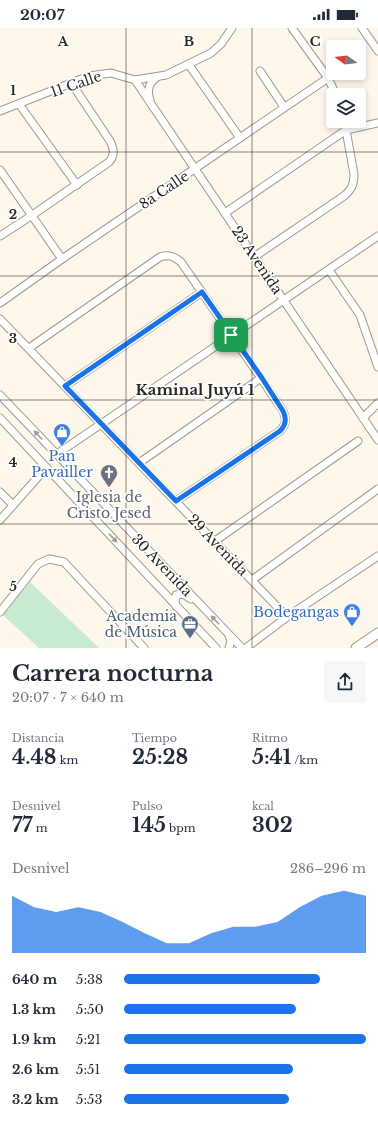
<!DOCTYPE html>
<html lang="es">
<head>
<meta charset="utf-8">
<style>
  body { margin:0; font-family:"Libre Baskerville",serif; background:#f6f6f7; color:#1f2937; height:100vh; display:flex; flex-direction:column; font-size:15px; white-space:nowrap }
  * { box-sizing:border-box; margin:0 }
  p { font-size:13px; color:#747a83 }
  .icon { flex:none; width:22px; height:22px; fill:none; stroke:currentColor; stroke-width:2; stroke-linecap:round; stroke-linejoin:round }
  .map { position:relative; height:620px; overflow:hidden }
  .details { display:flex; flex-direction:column; background:#fff; flex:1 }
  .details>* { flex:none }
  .needle { width:26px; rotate:285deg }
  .fabs { position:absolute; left:326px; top:12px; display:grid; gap:8px }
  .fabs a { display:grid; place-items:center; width:40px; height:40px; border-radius:4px; background:#fff; box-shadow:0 2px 6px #0003; font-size:20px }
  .pin { position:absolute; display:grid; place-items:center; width:34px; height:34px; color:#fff; margin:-17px; border-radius:8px; box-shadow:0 2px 6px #0006 }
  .round { display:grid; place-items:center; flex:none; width:42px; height:42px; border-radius:4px; background:#f6f6f7 }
  .summary { display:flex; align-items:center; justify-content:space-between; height:68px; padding:0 12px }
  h1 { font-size:22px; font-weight:700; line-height:30px }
  .metrics { display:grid; grid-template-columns:repeat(3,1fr); gap:6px; height:68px; padding:4px 12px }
  .metrics div { display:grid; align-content:center }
  .metrics b { font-size:20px; font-weight:700 }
  .metrics small { font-size:11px; font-weight:400 }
  .metrics p { font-size:11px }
  .chart { height:112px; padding:8px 12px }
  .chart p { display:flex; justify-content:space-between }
  .chart svg { width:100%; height:72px; margin-top:4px; fill:#1a73e8; opacity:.7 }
  ul { padding:0 12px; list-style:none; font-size:13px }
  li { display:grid; grid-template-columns:64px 48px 1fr; align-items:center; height:30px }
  li i { height:10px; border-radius:5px; background:#1a73e8 }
  .status { display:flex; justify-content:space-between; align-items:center; height:28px; padding:0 20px; background:#fff; direction:ltr }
  .status svg { height:11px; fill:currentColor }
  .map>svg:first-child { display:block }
  .green { fill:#c8ead2 }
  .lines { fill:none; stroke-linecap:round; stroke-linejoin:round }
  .minor-casing { stroke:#9e9689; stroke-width:9 }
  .major-casing { stroke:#9e9689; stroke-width:11 }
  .minor { stroke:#fff; stroke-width:7 }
  .major { stroke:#fff; stroke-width:9 }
  .oneway { fill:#9f9d9b }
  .route-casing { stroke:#fff; stroke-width:8 }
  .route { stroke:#1a73e8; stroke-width:5 }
  .grid { fill:none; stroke:#292621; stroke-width:1; stroke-opacity:0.55 }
  .labels { text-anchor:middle; stroke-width:3.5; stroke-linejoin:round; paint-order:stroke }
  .street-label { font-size:14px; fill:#292621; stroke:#fff }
  .shop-label { font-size:14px; fill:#366cbe; stroke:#fff }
  .worship-label { font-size:14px; fill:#5b616d; stroke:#fff }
  .service-label { font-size:14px; fill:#4e5e75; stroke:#fff; text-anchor:end }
  .neighbourhood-label { font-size:15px; font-weight:bold; fill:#292621; stroke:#fff }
  .grid-label { font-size:13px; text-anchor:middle; font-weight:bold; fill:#292621; stroke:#fff; stroke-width:3.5; stroke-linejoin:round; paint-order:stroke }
</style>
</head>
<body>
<div class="status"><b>20:07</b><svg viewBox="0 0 49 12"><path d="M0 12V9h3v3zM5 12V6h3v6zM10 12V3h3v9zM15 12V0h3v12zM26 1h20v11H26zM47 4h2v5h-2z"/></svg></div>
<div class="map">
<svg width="378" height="620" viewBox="0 0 378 620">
  <rect width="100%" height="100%" fill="#fef7ec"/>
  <!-- green -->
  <path class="green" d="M 30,554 L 99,620 L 39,620 L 3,587 Z"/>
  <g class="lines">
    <defs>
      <g id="minor">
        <path d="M 292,0 L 328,50 L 336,67"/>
        <path d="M 362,0 L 378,23"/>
        <path d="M 189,37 L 240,110"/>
        <path d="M 260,43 L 284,79"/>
        <path d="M 135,52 L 378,412"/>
        <path d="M 150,72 C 147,63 148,56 156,50"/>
        <path d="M 19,76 L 77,157"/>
        <path d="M 0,83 L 89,48 L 111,45 L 135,52 L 166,47 L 211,25 L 221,16 L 232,0"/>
        <path d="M 0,142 L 62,231"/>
        <path d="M 225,185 L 346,102 L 378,95"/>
        <path d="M 0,208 L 31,188 L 109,134 C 115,127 114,121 110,113 L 72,56"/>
        <path d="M 254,229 L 344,168 C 352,161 354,156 354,146 L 346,102"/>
        <path d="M 329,242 L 360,287 L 378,339"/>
        <path d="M 0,275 L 62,231 L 328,50"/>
        <path d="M 0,291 L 287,589"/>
        <path d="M 29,320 L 160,229 C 168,226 174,228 181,234 L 261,350 L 283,383 C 287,391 286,397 280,403 L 176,473"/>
        <path d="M 65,358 L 202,264"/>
        <path d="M 0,367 L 242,620"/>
        <path d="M 0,390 L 216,620"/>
        <path d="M 363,390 L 378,375"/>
        <path d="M 57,426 L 378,208"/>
        <path d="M 139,435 L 261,350"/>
        <path d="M 0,464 L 13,477"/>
        <path d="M 0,492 L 38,449 L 48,441"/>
        <path d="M 215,513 L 358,413"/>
        <path d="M 252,552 L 378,461"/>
        <path d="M 176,578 L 175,572 L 176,567 L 183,566 L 191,571"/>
        <path d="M 0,584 L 38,536 L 49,531 L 64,534 L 144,620"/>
        <path d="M 229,620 L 231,613 L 229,607"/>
        <path d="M 246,620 L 287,589 L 378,528"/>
      </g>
      <path id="major" d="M 356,620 L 378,605"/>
    </defs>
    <!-- minor casing -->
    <use href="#minor" class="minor-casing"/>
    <!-- major casing -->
    <use href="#major" class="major-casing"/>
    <!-- minor -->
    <use href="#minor" class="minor"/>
    <!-- major -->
    <use href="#major" class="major"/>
  </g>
  <!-- one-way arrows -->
  <defs><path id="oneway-solid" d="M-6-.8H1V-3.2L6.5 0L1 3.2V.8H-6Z"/></defs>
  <g class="oneway">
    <use href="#oneway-solid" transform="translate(38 407) rotate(-133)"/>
    <use href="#oneway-solid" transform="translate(113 510) rotate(47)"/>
    <use href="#oneway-solid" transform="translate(215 592) rotate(-134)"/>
  </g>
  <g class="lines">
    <defs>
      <path id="route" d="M 202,264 L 262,350 L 283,383 C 287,391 286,397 280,403 L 176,473 L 65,358 Z"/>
    </defs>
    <!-- route casing -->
    <use href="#route" class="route-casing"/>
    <!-- route -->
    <use href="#route" class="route"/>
  </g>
  <!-- grid -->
  <path class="grid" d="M 126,0 L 126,620M 252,0 L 252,620M 0,124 L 378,124M 0,248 L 378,248M 0,372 L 378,372M 0,496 L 378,496"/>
  <!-- icons -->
  <defs>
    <symbol id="shop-pin" viewBox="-11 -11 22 30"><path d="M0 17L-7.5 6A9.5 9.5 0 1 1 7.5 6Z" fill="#3f7fe0" stroke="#fff"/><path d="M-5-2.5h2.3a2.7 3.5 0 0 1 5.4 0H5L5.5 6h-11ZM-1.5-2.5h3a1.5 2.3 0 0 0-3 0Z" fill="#fff"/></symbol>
    <symbol id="church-pin" viewBox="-11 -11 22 30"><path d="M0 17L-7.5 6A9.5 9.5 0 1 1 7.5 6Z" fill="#6b7280" stroke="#fff"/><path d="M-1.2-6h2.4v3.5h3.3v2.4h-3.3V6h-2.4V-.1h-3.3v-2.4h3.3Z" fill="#fff"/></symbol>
    <symbol id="office-pin" viewBox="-11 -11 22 30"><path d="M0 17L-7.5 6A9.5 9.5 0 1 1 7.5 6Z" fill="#5c6f8a" stroke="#fff"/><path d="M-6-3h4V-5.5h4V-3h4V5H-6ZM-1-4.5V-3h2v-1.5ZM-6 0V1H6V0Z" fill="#fff"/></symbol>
  </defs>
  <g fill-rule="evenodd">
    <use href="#shop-pin" x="52" y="394" width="20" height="27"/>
    <use href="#church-pin" x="99" y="435" width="20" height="27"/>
    <use href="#shop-pin" x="342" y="574" width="20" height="27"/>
    <use href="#office-pin" x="180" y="586" width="20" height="27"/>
  </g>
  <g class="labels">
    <!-- street labels -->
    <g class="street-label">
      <text transform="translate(76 56) rotate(-19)" y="5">11 Calle</text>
      <text transform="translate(164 162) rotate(-34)" y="5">8a Calle</text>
      <text transform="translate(257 232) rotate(56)" y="5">23 Avenida</text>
      <text transform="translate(218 517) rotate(46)" y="5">29 Avenida</text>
      <text transform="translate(162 537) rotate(46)" y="5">30 Avenida</text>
    </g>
    <!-- shop labels -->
    <g class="shop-label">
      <text x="62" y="433">Pan<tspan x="62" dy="16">Pavailler</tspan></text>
      <text x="339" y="589" text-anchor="end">Bodegangas</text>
    </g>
    <!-- worship labels -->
    <g class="worship-label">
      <text x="109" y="474">Iglesia de<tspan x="109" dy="16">Cristo Jesed</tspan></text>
    </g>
    <!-- service labels -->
    <g class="service-label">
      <text x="177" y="593">Academia<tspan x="177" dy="16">de Música</tspan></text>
    </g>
    <!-- neighbourhood labels -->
    <g class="neighbourhood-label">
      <text x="195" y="367">Kaminal Juyú 1</text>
    </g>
  </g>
  <g class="grid-label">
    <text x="63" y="18">A</text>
    <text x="189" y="18">B</text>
    <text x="315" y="18">C</text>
    <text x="13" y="67">1</text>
    <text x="13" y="191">2</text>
    <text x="13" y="315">3</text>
    <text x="13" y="439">4</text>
    <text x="13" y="563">5</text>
  </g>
</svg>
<div class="fabs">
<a><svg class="needle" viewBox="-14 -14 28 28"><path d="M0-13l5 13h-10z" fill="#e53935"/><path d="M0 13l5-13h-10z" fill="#747a83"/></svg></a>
<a><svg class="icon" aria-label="layers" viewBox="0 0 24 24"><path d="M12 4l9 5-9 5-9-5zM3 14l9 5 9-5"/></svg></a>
</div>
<div class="pin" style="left:231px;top:307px;background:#1e9e55"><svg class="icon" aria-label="arrive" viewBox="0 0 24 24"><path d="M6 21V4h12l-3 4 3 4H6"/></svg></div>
</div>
<section class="details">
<div class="summary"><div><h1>Carrera nocturna</h1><p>20:07 · 7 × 640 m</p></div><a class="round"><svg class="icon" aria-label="share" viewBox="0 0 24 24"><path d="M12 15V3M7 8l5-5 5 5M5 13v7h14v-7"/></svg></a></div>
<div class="metrics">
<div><p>Distancia</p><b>4.48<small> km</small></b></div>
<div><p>Tiempo</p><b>25:28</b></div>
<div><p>Ritmo</p><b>5:41<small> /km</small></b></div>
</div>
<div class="metrics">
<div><p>Desnivel</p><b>77<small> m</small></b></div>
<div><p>Pulso</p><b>145<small> bpm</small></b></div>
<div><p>kcal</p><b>302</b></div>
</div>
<div class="chart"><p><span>Desnivel</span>286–296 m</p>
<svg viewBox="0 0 160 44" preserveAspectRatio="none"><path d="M0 44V9L10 16L20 19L30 16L40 19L50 25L60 32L70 38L80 38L90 32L100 28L110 28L120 25L130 16L140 9L150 6L160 9V44z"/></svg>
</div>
<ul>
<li><b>640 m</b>5:38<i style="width:81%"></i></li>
<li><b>1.3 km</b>5:50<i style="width:71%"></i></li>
<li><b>1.9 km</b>5:21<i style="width:100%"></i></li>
<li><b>2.6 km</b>5:51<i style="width:70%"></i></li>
<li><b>3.2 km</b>5:53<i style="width:68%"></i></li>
</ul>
</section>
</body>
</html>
